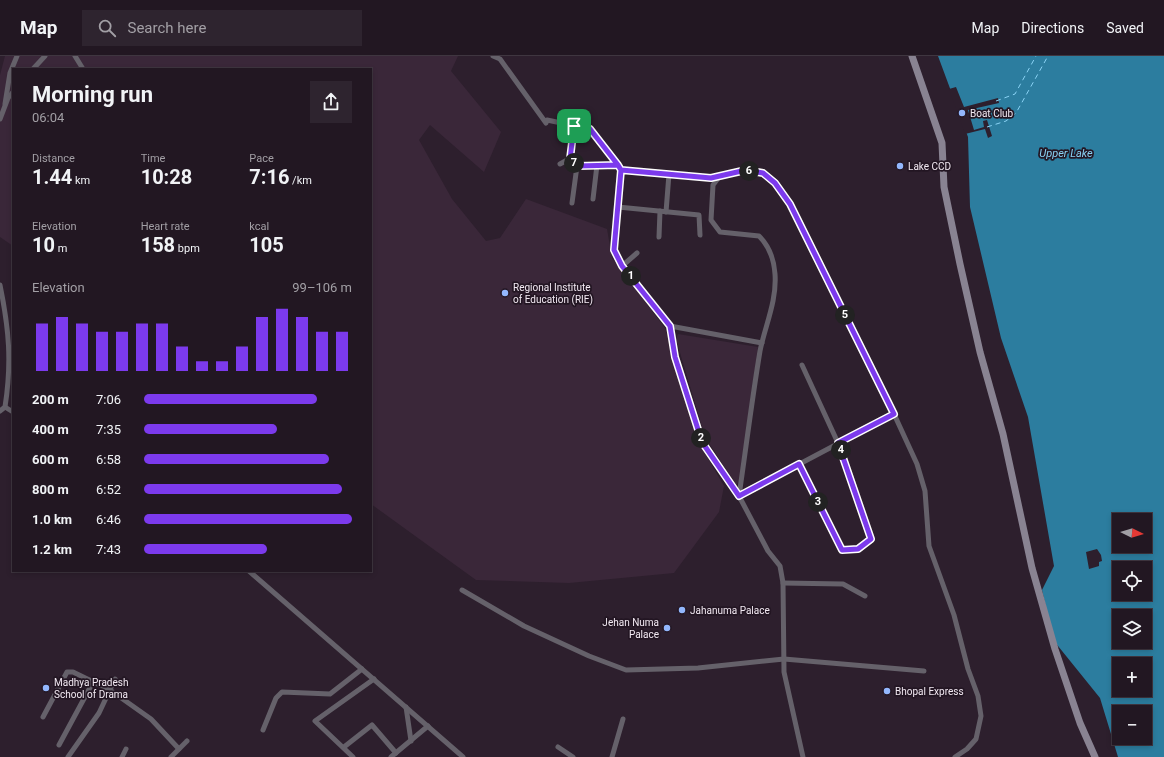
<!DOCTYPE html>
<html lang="en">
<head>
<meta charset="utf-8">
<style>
  body { margin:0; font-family:Roboto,sans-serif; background:#2e242f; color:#f1f3f6; height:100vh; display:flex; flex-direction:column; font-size:15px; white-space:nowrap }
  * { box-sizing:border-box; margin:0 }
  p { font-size:13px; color:#a29fa5 }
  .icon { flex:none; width:22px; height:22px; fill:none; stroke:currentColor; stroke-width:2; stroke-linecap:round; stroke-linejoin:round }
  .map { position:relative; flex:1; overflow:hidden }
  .side { position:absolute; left:12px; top:12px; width:360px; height:504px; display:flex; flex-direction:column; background:#221722; border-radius:0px; box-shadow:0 2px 6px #0003,0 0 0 1px #3f3640 }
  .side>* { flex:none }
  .needle { width:26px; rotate:95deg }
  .buttons { position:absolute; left:1112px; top:457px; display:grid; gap:8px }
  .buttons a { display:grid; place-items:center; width:40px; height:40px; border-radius:0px; background:#221722; box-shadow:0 2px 6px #0003,0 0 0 1px #3f3640; font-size:20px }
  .pin { position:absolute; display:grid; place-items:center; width:34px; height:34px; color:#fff; margin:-17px; border-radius:8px; box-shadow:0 2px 6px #0006 }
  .km { position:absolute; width:20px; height:20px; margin:-10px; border-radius:50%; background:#222; color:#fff; font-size:11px; line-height:20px; text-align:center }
  .round { display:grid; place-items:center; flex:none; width:42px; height:42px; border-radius:0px; background:#2e242f }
  .summary { display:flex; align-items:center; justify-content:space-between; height:68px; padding:0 20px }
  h1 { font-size:22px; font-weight:700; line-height:30px }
  .figures { display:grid; grid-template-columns:repeat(3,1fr); gap:6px; height:68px; padding:4px 20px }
  .figures div { display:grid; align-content:center }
  .figures b { font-size:20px; font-weight:700 }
  .figures small { font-size:11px; font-weight:400 }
  .figures p { font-size:11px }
  .chart { height:112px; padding:8px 20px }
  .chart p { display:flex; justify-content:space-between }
  .chart svg { width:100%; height:72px; margin-top:4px; stroke:#7c3aed; stroke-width:6 }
  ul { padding:0 20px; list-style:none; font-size:13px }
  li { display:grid; grid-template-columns:64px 48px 1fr; align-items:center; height:30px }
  li i { height:10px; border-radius:5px; background:#7c3aed }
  header { display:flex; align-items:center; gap:24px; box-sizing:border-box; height:56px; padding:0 20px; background:#221722; border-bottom:1px solid #3f3640 }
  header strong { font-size:19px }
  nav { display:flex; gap:22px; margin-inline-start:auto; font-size:14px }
  .search { width:280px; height:36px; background:#2e242f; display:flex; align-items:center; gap:10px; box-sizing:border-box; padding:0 14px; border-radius:0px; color:#a29fa5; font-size:15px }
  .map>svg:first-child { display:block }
  .built { fill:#3a2739 }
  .water { fill:#2c7d9f; fill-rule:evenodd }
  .pier { fill:#2d1f2d }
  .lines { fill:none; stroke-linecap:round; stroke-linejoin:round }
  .ferry { stroke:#89d2f4; stroke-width:1; stroke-dasharray:5 4; stroke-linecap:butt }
  .street { stroke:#65616a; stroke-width:5 }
  .secondary { stroke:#898392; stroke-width:7 }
  .route-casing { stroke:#fff; stroke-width:8 }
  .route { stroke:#7c3aed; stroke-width:5 }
  .poi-dot { fill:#93b7fd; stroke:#231623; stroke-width:1.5 }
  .labels { text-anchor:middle; stroke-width:3.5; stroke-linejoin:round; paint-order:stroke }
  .poi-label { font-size:10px; fill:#f2e9f2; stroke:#231623; text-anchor:start }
  .water-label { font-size:11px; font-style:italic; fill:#89d2f4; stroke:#231623 }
</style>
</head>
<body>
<header>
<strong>Map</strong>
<div class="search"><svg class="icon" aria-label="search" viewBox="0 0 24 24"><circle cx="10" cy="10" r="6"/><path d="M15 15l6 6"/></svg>Search here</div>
<nav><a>Map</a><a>Directions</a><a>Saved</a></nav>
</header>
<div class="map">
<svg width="1164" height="701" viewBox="0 0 1164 701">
  <rect width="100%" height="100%" fill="#2d1f2d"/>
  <!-- built -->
  <g class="built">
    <path d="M 5,0 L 458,0 L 451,15 L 501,76 L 484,116 L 430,69 L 419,84 L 452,143 L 486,185 L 500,182 L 526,143 L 607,173 L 612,202 L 665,272 L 690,360 L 702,392 L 724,430 L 719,456 L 674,517 L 569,527 L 476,524 L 371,448 L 371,13 L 13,13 L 13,190 L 0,181 L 0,19 Z"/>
    <path d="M 678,278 L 758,291 L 739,426 L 736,429 L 705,381 L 676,283 Z"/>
  </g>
  <!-- water -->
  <path class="water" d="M 938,0 L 1164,0 L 1164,701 L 1118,701 L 1100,642 L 1054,585 L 1042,534 L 1054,510 L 1028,361 L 1001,282 L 970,151 L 968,81 ZM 1119,464 L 1145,464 L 1145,490 L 1119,490 ZM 1119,512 L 1145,512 L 1145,538 L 1119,538 ZM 1119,560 L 1145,560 L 1145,586 L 1119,586 ZM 1119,608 L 1145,608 L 1145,634 L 1119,634 ZM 1119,656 L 1145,656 L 1145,682 L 1119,682 Z"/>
  <!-- pier -->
  <g class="pier">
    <path d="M 956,31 L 964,51 L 998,42 L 999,47 L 968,54 L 974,74 L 984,71 L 983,65 L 987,64 L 992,80 L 988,82 L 985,73 L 965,78 L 949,33 Z"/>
    <path d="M 1097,493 L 1101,499 L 1102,505 L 1099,506 L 1099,510 L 1089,513 L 1086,496 Z"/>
  </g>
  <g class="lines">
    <!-- ferry -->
    <g class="ferry">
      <path d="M 996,45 L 1015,38 L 1036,0"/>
      <path d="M 987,71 L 1006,65 L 1016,57 L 1048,0"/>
    </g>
    <!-- street -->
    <g class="street">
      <path d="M 75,0 L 83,13"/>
      <path d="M 493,0 L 500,3 L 546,67 L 547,64 L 590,73 L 621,114 L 614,194 L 622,210 L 670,270 L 675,301 L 702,386 L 739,440 L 768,495 L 780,510 L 783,527 L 784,616 L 803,701"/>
      <path d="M 33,13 L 45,0"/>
      <path d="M 5,48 L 10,17 L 17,0"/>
      <path d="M 0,63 L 8,42 L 13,36"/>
      <path d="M 569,103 L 577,110 L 617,109"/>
      <path d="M 560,108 L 569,103 L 574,70"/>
      <path d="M 621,114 L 711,122 L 746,114 L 763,117 L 775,127 L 790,148 L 894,358 L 917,408 L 925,435 L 929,490 L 954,559 L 968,613 L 978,640 L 981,660 L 976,683 L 967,693 L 955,701"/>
      <path d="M 719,121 L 713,129 L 711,164 L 720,176 L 759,180 C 770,191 774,203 775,218 C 777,245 765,270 760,295 C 752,343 746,392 739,440"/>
      <path d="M 593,143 L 597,109"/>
      <path d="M 572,147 L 577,110"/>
      <path d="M 618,151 L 699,159 L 700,179"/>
      <path d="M 666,156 L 669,118"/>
      <path d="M 659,181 L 660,155"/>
      <path d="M 622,210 L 637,197"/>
      <path d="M 0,229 C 9,273 12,306 5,351 L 0,355"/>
      <path d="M 670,270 L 762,287"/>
      <path d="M 5,351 L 13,356"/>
      <path d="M 799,408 L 842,494 L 858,493 L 871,483 L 838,387 L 802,309"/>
      <path d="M 739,440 L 894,358"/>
      <path d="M 249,515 L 463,701"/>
      <path d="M 783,527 L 843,528 L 865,540"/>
      <path d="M 462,534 L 524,570 L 589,600 L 626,614 L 698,612 L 784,603 L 924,615"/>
      <path d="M 406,651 L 411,685"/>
      <path d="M 43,661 L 67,616 L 73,616 L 110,634 L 151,663 L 179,693"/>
      <path d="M 263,674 L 276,642 L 282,636 L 330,638 L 362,613"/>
      <path d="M 59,689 L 93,626"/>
      <path d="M 344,691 L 372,669 L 396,697"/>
      <path d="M 558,691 L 573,701"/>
      <path d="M 68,701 L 99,657 L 115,623"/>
      <path d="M 122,701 L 126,693"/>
      <path d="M 171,701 L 187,685"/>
      <path d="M 353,701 L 315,665 L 374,623"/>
      <path d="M 391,701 L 428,670"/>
      <path d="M 612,701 L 623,663"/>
    </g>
    <!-- secondary -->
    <path class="secondary" d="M 912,0 L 942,87 L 944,131 L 960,208 L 980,296 L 1003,378 L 1032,512 L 1055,593 L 1080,667 L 1095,701"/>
  </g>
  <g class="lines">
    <defs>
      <path id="route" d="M 574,70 L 590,73 L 618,109 L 621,114 L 614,194 L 622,210 L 670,270 L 675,301 L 702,386 L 739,440 L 799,408 L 842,494 L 858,493 L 871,483 L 838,387 L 894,358 L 790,148 L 775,127 L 763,117 L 746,114 L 711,122 L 621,114 L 618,109 L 577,110 L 570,103 L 574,70"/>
    </defs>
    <!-- route casing -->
    <use href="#route" class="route-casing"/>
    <!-- route -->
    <use href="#route" class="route"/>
  </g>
  <!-- markers -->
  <g class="poi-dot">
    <circle cx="962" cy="57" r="4"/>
    <circle cx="900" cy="110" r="4"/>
    <circle cx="505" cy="237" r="4"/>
    <circle cx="682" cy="554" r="4"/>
    <circle cx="667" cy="572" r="4"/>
    <circle cx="46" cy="632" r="4"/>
    <circle cx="887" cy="635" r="4"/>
  </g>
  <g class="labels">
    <!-- poi labels -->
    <g class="poi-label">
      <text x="970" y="61">Boat Club</text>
      <text x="908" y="114">Lake CCD</text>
      <text x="513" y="235">Regional Institute<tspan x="513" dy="12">of Education (RIE)</tspan></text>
      <text x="690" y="558">Jahanuma Palace</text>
      <text x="659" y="570" text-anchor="end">Jehan Numa<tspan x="659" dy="12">Palace</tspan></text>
      <text x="54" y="630">Madhya Pradesh<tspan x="54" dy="12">School of Drama</tspan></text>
      <text x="895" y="639">Bhopal Express</text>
    </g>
    <!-- water labels -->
    <g class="water-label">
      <text x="1066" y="101">Upper Lake</text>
    </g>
  </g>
</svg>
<div class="buttons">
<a><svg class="needle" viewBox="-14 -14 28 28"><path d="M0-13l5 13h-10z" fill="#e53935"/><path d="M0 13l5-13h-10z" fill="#a29fa5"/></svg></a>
<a><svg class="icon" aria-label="locate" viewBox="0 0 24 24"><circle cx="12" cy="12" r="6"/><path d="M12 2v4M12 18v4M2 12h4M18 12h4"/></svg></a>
<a><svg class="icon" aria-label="layers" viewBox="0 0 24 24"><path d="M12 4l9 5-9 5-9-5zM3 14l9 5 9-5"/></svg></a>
<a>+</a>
<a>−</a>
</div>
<div class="pin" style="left:574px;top:70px;background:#1e9e55"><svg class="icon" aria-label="arrive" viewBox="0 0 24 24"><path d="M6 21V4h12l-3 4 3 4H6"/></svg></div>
<b class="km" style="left:631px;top:220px">1</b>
<b class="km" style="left:701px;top:382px">2</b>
<b class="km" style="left:818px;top:446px">3</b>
<b class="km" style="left:841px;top:394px">4</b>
<b class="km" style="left:845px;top:259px">5</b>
<b class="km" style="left:749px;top:115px">6</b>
<b class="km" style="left:574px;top:107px">7</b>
<section class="side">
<div class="summary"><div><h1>Morning run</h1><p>06:04</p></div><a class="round"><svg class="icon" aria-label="share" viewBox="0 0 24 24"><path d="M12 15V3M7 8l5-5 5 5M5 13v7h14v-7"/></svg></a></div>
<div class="figures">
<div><p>Distance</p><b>1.44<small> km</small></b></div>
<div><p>Time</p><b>10:28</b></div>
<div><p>Pace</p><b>7:16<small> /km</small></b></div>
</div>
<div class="figures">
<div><p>Elevation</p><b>10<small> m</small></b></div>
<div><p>Heart rate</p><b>158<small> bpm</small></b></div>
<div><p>kcal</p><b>105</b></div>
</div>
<div class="chart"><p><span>Elevation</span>99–106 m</p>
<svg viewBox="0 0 160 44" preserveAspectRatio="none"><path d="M5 44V15M15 44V11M25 44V15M35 44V20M45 44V20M55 44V15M65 44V15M75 44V29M85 44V38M95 44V38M105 44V29M115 44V11M125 44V6M135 44V11M145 44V20M155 44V20"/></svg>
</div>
<ul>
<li><b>200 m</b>7:06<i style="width:83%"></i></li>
<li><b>400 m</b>7:35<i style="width:64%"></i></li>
<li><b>600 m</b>6:58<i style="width:89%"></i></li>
<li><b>800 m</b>6:52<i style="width:95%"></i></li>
<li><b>1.0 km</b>6:46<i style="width:100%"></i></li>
<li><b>1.2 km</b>7:43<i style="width:59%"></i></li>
</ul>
</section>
</div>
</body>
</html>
